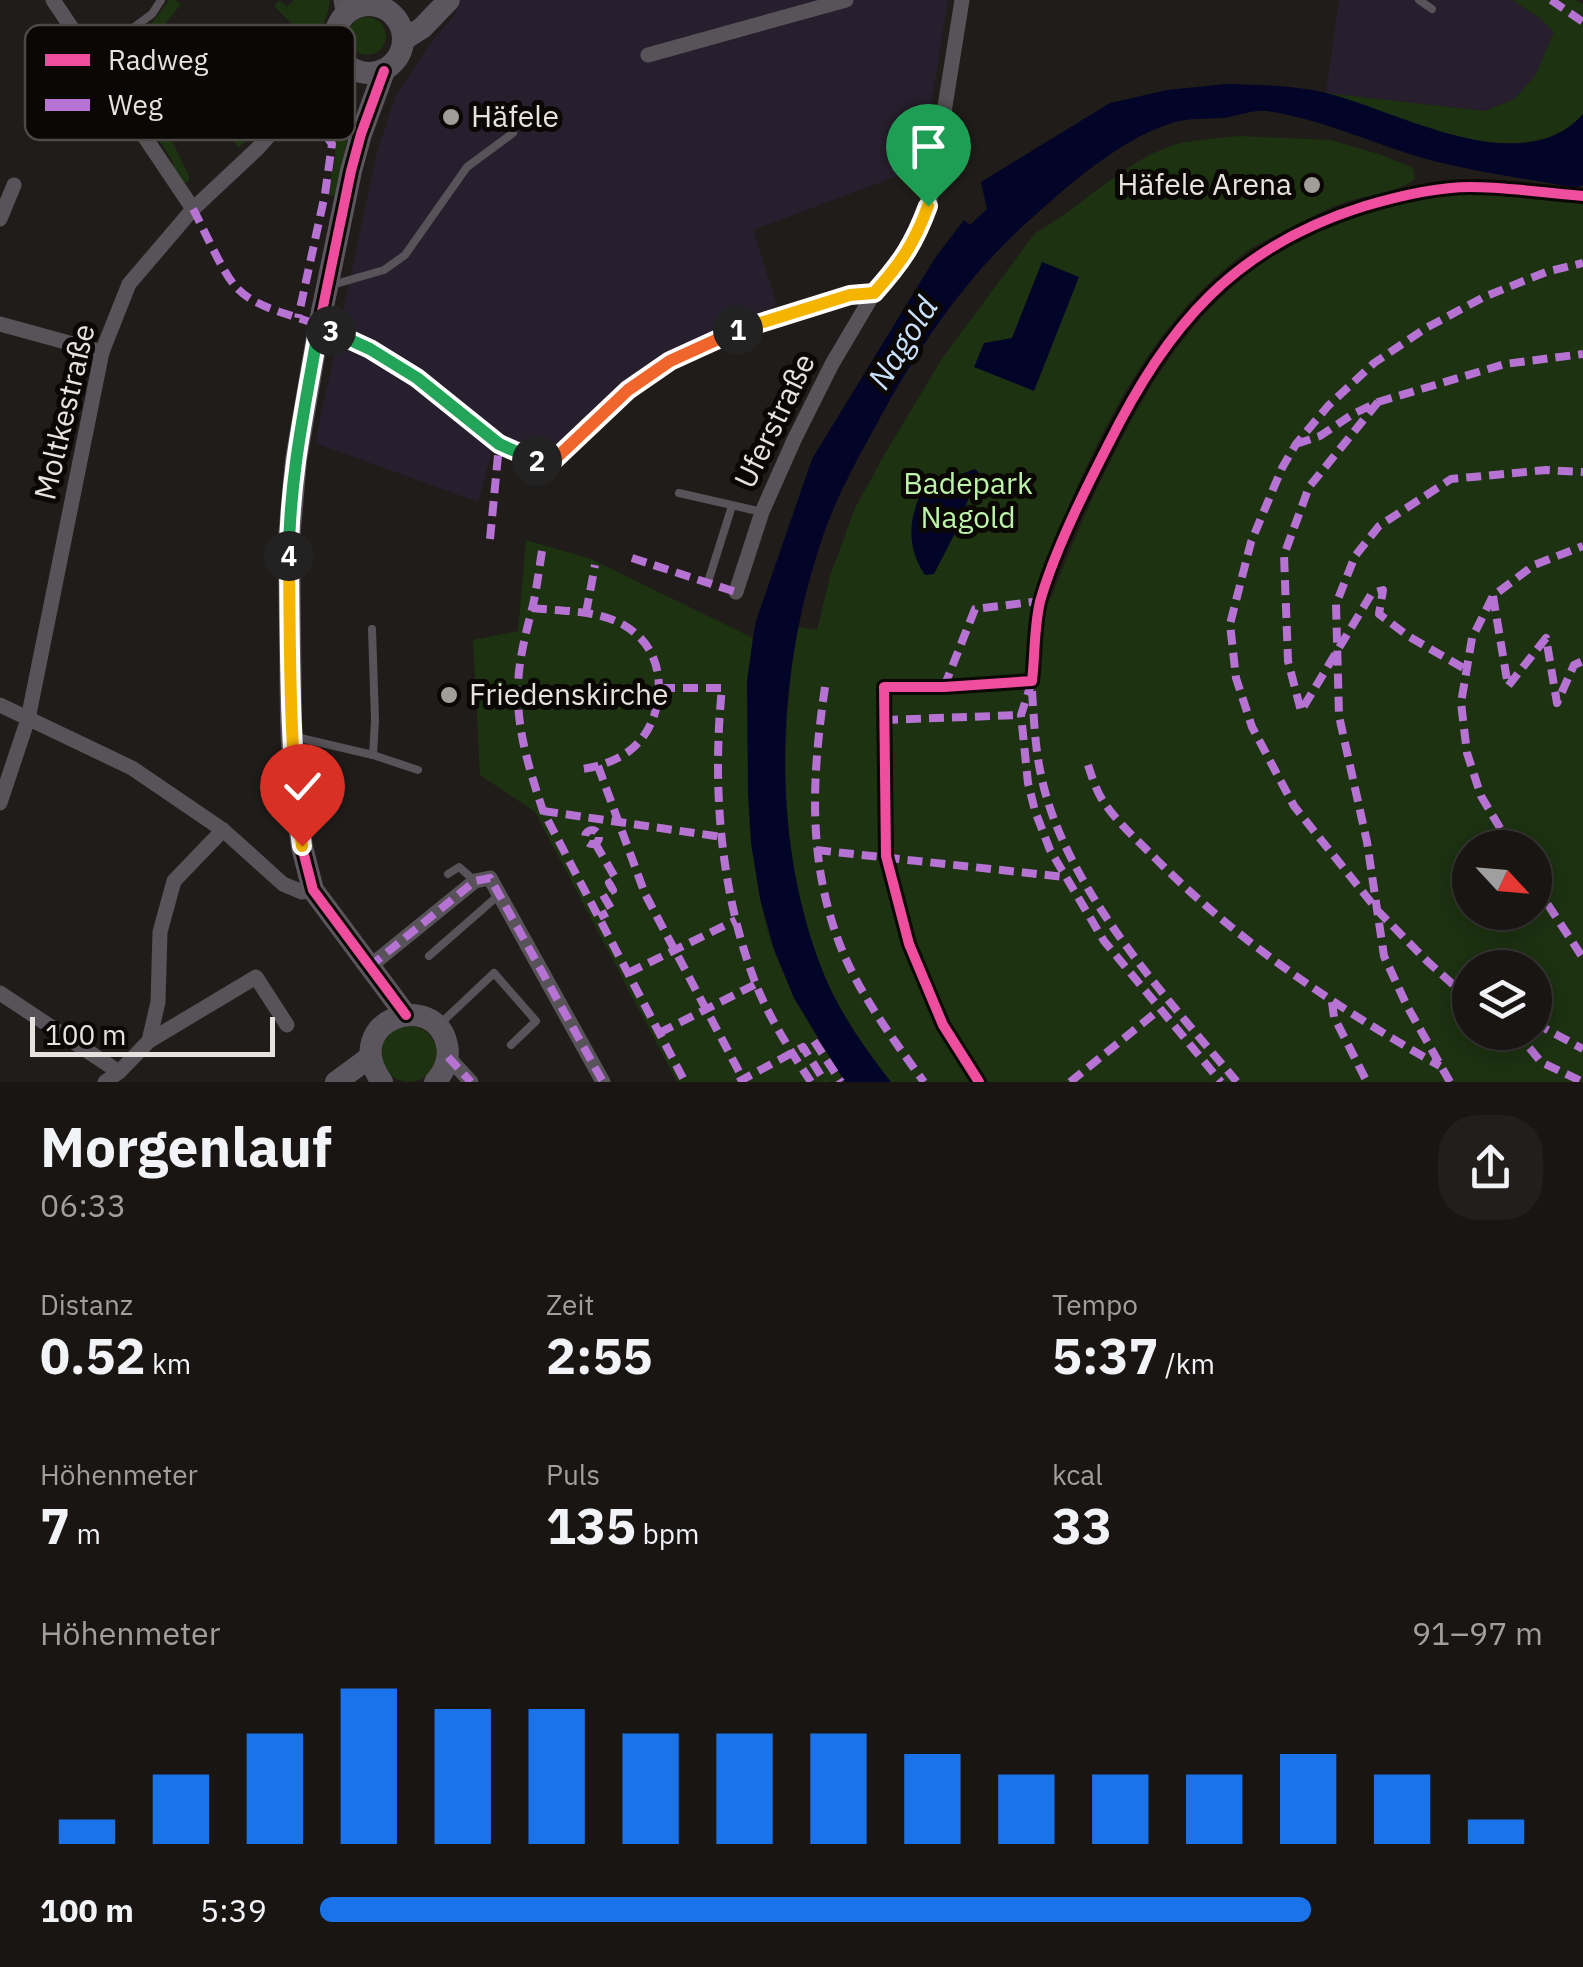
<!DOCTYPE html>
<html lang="de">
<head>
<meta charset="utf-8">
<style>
  body { margin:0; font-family:"IBM Plex Sans",sans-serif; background:#211e1c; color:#f1f3f6; height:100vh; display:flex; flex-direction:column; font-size:38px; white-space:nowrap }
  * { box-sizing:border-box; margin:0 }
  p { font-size:32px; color:#9f9fa0 }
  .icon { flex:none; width:55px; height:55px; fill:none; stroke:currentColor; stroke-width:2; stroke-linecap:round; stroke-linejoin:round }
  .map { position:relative; height:1082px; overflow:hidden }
  .details { display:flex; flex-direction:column; background:#181513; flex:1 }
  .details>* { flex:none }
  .needle { width:65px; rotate:116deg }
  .controls { position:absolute; left:1452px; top:830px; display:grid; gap:20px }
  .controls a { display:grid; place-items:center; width:100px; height:100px; border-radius:50%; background:#181513; box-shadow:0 5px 25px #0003,0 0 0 2px #363433; font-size:50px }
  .scale { position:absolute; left:30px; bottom:25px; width:245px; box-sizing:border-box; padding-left:10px; border:5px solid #e7e2de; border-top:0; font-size:28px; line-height:35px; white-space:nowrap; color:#e7e2de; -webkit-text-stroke:8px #0a0705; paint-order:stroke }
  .pin { position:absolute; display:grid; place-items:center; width:85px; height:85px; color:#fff; margin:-102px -42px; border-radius:50% 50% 50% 0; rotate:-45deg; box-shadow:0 0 10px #0007 }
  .pin .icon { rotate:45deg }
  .km { position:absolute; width:50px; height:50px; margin:-25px; border-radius:50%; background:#222; color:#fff; font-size:28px; line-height:50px; text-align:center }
  .round { display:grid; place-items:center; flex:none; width:105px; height:105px; border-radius:40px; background:#211e1c }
  .headline { display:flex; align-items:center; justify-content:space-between; height:170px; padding:0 40px }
  h1 { font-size:55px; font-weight:700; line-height:75px }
  .stats { display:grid; grid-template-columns:repeat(3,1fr); gap:15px; height:170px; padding:10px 40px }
  .stats div { display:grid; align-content:center }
  .stats b { font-size:50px; font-weight:700 }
  .stats small { font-size:28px; font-weight:400 }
  .stats p { font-size:28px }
  .chart { height:280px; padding:20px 40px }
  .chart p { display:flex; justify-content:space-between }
  .chart svg { width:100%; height:180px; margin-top:10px; stroke:#1a73e8; stroke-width:6 }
  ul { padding:0 40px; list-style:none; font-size:32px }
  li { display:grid; grid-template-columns:160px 120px 1fr; align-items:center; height:75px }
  li i { height:25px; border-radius:12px; background:#1a73e8 }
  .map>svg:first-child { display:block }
  .commercial { fill:#271f2d }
  .green { fill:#1c3211; fill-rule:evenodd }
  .water { fill:#030528 }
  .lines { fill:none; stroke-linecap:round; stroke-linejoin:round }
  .lane { stroke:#575358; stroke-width:8 }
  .street { stroke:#575358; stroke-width:15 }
  .secondary { stroke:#5b565d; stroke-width:22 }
  .quiet { stroke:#b673d3; stroke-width:8; stroke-dasharray:15 8; stroke-linecap:butt }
  .cycleway-casing { stroke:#0a0705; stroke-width:16 }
  .cycleway { stroke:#ef4d9e; stroke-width:10 }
  .split-1-casing { stroke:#fff; stroke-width:20 }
  .split-2-casing { stroke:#fff; stroke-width:20 }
  .split-3-casing { stroke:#fff; stroke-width:20 }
  .split-4-casing { stroke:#fff; stroke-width:20 }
  .split-5-casing { stroke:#fff; stroke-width:20 }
  .split-1 { stroke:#f5b400; stroke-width:12 }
  .split-2 { stroke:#f0652b; stroke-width:12 }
  .split-3 { stroke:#22a559; stroke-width:12 }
  .split-4 { stroke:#22a559; stroke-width:12 }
  .split-5 { stroke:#f5b400; stroke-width:12 }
  .poi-dot { fill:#a19d99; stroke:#0a0705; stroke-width:4 }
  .labels { text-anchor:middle; stroke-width:10; stroke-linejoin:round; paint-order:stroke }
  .poi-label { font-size:30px; fill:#e7e2de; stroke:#0a0705; text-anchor:start }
  .street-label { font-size:30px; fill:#e7e2de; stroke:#0a0705 }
  .park-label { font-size:30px; fill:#bcf3a8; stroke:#0a0705 }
  .water-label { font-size:32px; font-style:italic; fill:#cae0fc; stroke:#0a0705 }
  .key { fill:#0a0705; stroke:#4c4946; stroke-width:2.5 }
  .key-label { font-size:28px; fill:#e7e2de }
</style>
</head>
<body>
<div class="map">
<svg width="1583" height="1082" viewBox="0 0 1583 1082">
  <rect width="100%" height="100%" fill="#201c19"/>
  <!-- commercial -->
  <g class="commercial">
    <path d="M 450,0 L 948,0 L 921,167 L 753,230 L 777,305 L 692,345 L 629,385 L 551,456 L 529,455 L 496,437 L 478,502 L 315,443 L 377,152 L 395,97 L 428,46 L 457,12 Z"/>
    <path d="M 1339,0 L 1521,0 L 1555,32 L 1536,76 L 1514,99 L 1485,111 L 1326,93 Z"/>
  </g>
  <!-- green -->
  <g class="green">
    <path d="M 169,0 L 175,0 L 181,4 L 162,28 L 190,50 L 151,97 L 189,176 L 189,181 L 185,183 L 171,173 L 173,162 L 106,57 L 146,23 L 151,24 Z"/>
    <path d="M 279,0 L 287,7 L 294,0 L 330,0 C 328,16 323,31 308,40 L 274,6 Z"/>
    <path d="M 1512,0 L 1576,0 L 1583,4 L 1583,114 C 1526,180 1393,116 1326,93 L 1485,111 L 1514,99 L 1535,76 L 1554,32 L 1541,19 Z"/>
    <circle cx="367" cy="36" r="19"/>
    <path d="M 289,78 L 281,98 L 239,148 L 231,138 C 247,124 258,104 263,82 Z"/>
    <path d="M 343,89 L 352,98 L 353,112 L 335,196 L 327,195 C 333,167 348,130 313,119 L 336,90 Z"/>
    <path d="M 1239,136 L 1331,140 L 1382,155 L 1413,168 L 1415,179 C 1397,194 1361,195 1337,205 C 1309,217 1282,232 1255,246 C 1244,252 1235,261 1225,269 C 1132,346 1076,482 1035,593 L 1051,598 C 1070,548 1091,499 1115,452 C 1172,337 1238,253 1365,214 C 1398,204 1434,195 1469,194 C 1507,192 1546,198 1583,201 L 1583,1082 L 891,1082 C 866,1050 842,1016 826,979 C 779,869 778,743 798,627 L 817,630 L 830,576 L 855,508 L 886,452 L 943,357 L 1035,233 C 1082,207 1118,166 1168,147 C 1189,139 1216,139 1239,136 ZM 1470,848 L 1535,848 L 1535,912 L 1470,912 ZM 1470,968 L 1535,968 L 1535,1032 L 1470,1032 Z"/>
    <path d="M 526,540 L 591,559 L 753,638 C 747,682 749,725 750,770 C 751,831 753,894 775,953 C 793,999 818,1040 845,1082 L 677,1082 L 535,812 L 480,775 L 473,640 L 518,631 Z"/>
    <circle cx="409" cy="1054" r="28"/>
  </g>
  <!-- water -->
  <g class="water">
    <path d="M 1226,84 C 1259,85 1294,85 1326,93 C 1397,110 1522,184 1583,114 L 1583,185 L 1575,188 C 1525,178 1472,172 1423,158 C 1372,143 1321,119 1267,111 C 1253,109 1236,117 1222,118 C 1207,119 1190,118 1175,122 C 1120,138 1065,188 1023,226 C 964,280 918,348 880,418 C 859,456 837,495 823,536 C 775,676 769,839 825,977 C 841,1015 866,1050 891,1082 L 845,1082 L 794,998 L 774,949 L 760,898 L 751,843 L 748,793 L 747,681 L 753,638 L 756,621 L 812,459 L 935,258 L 964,220 L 970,225 L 987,209 L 981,182 L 1110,103 L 1167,90 Z"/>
    <path d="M 1042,262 L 1079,277 L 1034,391 L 974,367 L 984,343 L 1012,338 Z"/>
    <path d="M 975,469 L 979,473 L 954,535 L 934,574 L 925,575 C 907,548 908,522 921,493 L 928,495 L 947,479 Z"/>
  </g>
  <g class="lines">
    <!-- lane -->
    <g class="lane">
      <path d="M 1419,0 L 1432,9"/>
      <path d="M 118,39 L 152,14 L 161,0"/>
      <path d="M 332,285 L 384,270 L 405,255 L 467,167 L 513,133"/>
      <path d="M 323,327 C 355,342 385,357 414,376 C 458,406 495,458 552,462 C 579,438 603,409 632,388 C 683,350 739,329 799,310 C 825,303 848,295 874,293"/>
      <path d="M 679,493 L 762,512"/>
      <path d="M 708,582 L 732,506"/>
      <path d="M 1032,681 C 1035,657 1034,621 1041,598 C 1056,548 1084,492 1108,445 C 1168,325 1233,247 1365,206 C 1399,196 1435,187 1470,187 C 1508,187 1545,193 1583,196"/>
      <path d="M 296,737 L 373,755 L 375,720 L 372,629"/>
      <path d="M 373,755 L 418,770"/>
      <path d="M 448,874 L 459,867 L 475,881"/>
      <path d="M 429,956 L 500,894"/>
      <path d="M 440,1024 L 494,973 L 536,1021 L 511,1045"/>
    </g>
    <!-- street -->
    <g class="street">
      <path d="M 53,0 L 193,209"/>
      <path d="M 341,0 L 344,16"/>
      <path d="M 366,0 L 373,6"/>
      <path d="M 648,55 L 846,0"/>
      <path d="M 0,219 L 14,185"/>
      <path d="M 0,324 L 102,352"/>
      <path d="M 736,592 L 762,512 L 794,440 L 832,364 L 874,293 L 898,266 L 915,241 L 929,206 L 962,0"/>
      <path d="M 0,705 L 132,768 L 223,830 L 283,884 L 302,892 L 313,890"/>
      <path d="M 0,803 L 28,719 L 102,352 L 129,284 L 193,209 L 257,149 L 285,118 L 302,76 L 317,61 L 337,53"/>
      <path d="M 369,967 L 475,881 L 490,878 L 603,1082"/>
      <path d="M 0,993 L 119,1072"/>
      <path d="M 149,1041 L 256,977 L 287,1025"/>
      <path d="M 448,1057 L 471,1082"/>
      <path d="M 105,1082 L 119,1072 L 149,1041 L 158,1002 L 160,932 L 174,881 L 223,830"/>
    </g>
    <!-- secondary -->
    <g class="secondary">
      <circle cx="369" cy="39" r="34"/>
      <path d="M 403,40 L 422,28 L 449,0"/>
      <path d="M 384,71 L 361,134 L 351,171 L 319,326 L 296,460 L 289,539 L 291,721 L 294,789 L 302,847 L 313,890 L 406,1015"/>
      <path d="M 336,1082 L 370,1057"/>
      <path d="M 382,1082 C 338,1021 435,987 447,1045 C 450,1059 444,1072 435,1082"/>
    </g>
    <!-- quiet -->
    <g class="quiet">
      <path d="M 1551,0 L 1583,22"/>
      <path d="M 285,118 C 309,118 319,125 332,144 L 325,194 L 298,318"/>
      <path d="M 193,209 C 204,229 222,272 236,287 C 254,307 286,313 310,322"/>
      <path d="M 1378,402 L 1309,487 L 1284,555 L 1288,661 L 1301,711 L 1372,593 L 1383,590 L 1379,614 L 1408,636 L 1465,669"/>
      <path d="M 1296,444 L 1320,436 L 1353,414 L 1378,402 L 1505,364 L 1583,354"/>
      <path d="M 490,539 L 499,445"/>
      <path d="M 542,551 C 539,569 537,587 533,605 C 526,633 518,661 518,690 C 517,732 530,771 543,811 L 685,1082"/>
      <path d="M 632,558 L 736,592"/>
      <path d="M 1493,596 L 1508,686 L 1546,638 L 1557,703 L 1574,665 L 1583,661"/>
      <path d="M 532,608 C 567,612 607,609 635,633 C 672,663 664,729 625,754 C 612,762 597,767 582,769"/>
      <path d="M 586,613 L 595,565"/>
      <path d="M 1032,681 L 1021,715 L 1028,783 L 1035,811 L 1050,850 L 1104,941 L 1221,1082"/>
      <path d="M 825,687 C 812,776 807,859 840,945 C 859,994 893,1039 924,1082"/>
      <path d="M 944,687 L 975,609 L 1040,601"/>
      <path d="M 660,688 L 722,688 C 712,786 720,890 755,982 C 769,1018 790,1050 811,1082"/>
      <path d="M 1032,691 C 1034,719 1035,748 1041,775 C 1064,887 1165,996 1237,1082"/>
      <path d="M 883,720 L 1021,715"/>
      <path d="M 1088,765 C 1092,777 1096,790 1103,801 C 1117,822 1137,840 1155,858 C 1238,942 1337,1008 1440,1066"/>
      <path d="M 598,766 L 645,894 L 743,1079"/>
      <path d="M 543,811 L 722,837"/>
      <circle cx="592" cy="837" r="7"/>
      <path d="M 595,843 L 616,879 L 609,883 L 613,890 L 603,895 L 612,910 L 599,917"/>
      <path d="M 1512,848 L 1481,796 L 1467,753 L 1461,703 L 1472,638 L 1493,596 L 1534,565 L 1583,546"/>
      <path d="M 816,850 L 1065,877"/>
      <path d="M 1535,885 L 1583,958"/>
      <path d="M 369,967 L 475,881 L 490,878 L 603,1082"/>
      <path d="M 628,973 L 736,920"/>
      <path d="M 1470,1000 L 1427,961 L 1378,911 L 1294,806 L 1252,727 L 1236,678 L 1230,624 L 1251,542 L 1282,468 L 1296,444 L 1328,406 L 1374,363 L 1426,328 L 1484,297 L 1546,272 L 1583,263"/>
      <path d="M 1332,1002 L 1334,1017 L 1367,1082"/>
      <path d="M 1535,1023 L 1583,1049"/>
      <path d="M 1513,1032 L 1523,1040 L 1541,1062 L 1583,1082"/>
      <path d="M 659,1033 L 756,984"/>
      <path d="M 814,1041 L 841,1082"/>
      <path d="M 448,1057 L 471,1082"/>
      <path d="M 738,1082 L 803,1047 L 825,1082"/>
      <path d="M 1070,1082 L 1159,1010"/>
      <path d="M 1450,1082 L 1407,1006 L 1384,956 L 1367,842 L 1339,716 L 1336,604 L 1355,556 L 1379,526 L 1451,479 L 1546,470 L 1583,472"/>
    </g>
    <defs>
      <g id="cycleway">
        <path d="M 384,71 L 361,134 L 351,171 L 319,326 L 296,460 L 289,539 L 291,721 L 294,789 L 302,847 L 313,890 L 406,1015"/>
        <path d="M 979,1082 L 943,1025 L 909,944 L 886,856 L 884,687 L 944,687 L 1032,681 C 1035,657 1034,621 1041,598 C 1056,548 1084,492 1108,445 C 1168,325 1233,247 1365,206 C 1399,196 1435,187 1470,187 C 1508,187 1545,193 1583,196"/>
      </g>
    </defs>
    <!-- cycleway casing -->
    <use href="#cycleway" class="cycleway-casing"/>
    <!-- cycleway -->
    <use href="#cycleway" class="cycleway"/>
  </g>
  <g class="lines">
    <defs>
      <path id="split-1" d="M 738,330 L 850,295 L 874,293 C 901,263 914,244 928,206"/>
      <path id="split-2" d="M 537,461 L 552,462 L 628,390 L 670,361 L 738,330"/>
      <path id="split-3" d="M 331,331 L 370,349 L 417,378 L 499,444 L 537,461"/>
      <path id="split-4" d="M 289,556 C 289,478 306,402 319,326 L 331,331"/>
      <path id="split-5" d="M 289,556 C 290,653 289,750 302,846"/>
    </defs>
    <!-- split-1 casing -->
    <use href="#split-1" class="split-1-casing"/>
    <!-- split-2 casing -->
    <use href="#split-2" class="split-2-casing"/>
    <!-- split-3 casing -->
    <use href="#split-3" class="split-3-casing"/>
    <!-- split-4 casing -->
    <use href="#split-4" class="split-4-casing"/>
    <!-- split-5 casing -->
    <use href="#split-5" class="split-5-casing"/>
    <!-- split-1 -->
    <use href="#split-1" class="split-1"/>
    <!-- split-2 -->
    <use href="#split-2" class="split-2"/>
    <!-- split-3 -->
    <use href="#split-3" class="split-3"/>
    <!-- split-4 -->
    <use href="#split-4" class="split-4"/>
    <!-- split-5 -->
    <use href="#split-5" class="split-5"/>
  </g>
  <!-- markers -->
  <g class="poi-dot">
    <circle cx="451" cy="117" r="10"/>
    <circle cx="1312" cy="185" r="10"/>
    <circle cx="449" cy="695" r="10"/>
  </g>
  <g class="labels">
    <!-- poi labels -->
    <g class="poi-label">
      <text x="471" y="127">Häfele</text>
      <text x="1292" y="195" text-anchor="end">Häfele Arena</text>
      <text x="469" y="705">Friedenskirche</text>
    </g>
    <!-- street labels -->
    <g class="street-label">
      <text transform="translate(65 412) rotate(-77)" y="10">Moltkestraße</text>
      <text transform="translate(775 421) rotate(-64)" y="10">Uferstraße</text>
    </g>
    <!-- park labels -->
    <g class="park-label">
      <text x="968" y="494">Badepark<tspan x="968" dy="34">Nagold</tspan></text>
    </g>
    <!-- water labels -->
    <g class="water-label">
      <text transform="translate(903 343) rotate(-58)" y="11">Nagold</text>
    </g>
  </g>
  <!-- legend -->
  <rect x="25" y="25" width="330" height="115" rx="15" class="key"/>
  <rect x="45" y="54" width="45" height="12" fill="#ef4d9e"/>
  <rect x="45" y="99" width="45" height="12" fill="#b673d3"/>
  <g class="key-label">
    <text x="108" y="70">Radweg</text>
    <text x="108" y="115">Weg</text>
  </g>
</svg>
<div class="controls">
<a><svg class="needle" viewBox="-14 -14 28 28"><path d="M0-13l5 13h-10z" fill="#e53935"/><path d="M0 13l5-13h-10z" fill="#9f9fa0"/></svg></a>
<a><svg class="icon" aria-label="layers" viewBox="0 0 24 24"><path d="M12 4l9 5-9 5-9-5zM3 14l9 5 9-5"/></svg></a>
</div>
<div class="scale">100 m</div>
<div class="pin" style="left:928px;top:206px;background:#1e9e55"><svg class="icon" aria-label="arrive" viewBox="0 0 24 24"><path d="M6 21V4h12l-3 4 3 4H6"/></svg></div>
<div class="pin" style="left:302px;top:846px;background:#d93025"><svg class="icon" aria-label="check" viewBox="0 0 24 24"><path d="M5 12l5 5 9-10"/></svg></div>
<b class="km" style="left:738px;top:330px">1</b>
<b class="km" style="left:537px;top:461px">2</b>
<b class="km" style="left:331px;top:331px">3</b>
<b class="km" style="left:289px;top:556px">4</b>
</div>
<section class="details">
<div class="headline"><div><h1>Morgenlauf</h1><p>06:33</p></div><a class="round"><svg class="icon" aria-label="share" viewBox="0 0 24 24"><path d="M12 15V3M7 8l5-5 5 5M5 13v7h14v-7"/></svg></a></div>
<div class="stats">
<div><p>Distanz</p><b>0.52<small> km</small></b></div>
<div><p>Zeit</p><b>2:55</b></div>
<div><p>Tempo</p><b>5:37<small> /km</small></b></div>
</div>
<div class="stats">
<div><p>Höhenmeter</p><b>7<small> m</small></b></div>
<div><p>Puls</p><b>135<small> bpm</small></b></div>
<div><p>kcal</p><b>33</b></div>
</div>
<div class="chart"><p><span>Höhenmeter</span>91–97 m</p>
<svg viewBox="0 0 160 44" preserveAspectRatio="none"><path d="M5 44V38M15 44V27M25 44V17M35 44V6M45 44V11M55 44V11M65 44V17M75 44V17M85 44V17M95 44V22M105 44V27M115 44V27M125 44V27M135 44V22M145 44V27M155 44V38"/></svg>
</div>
<ul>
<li><b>100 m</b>5:39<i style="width:81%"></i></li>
</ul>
</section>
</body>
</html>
